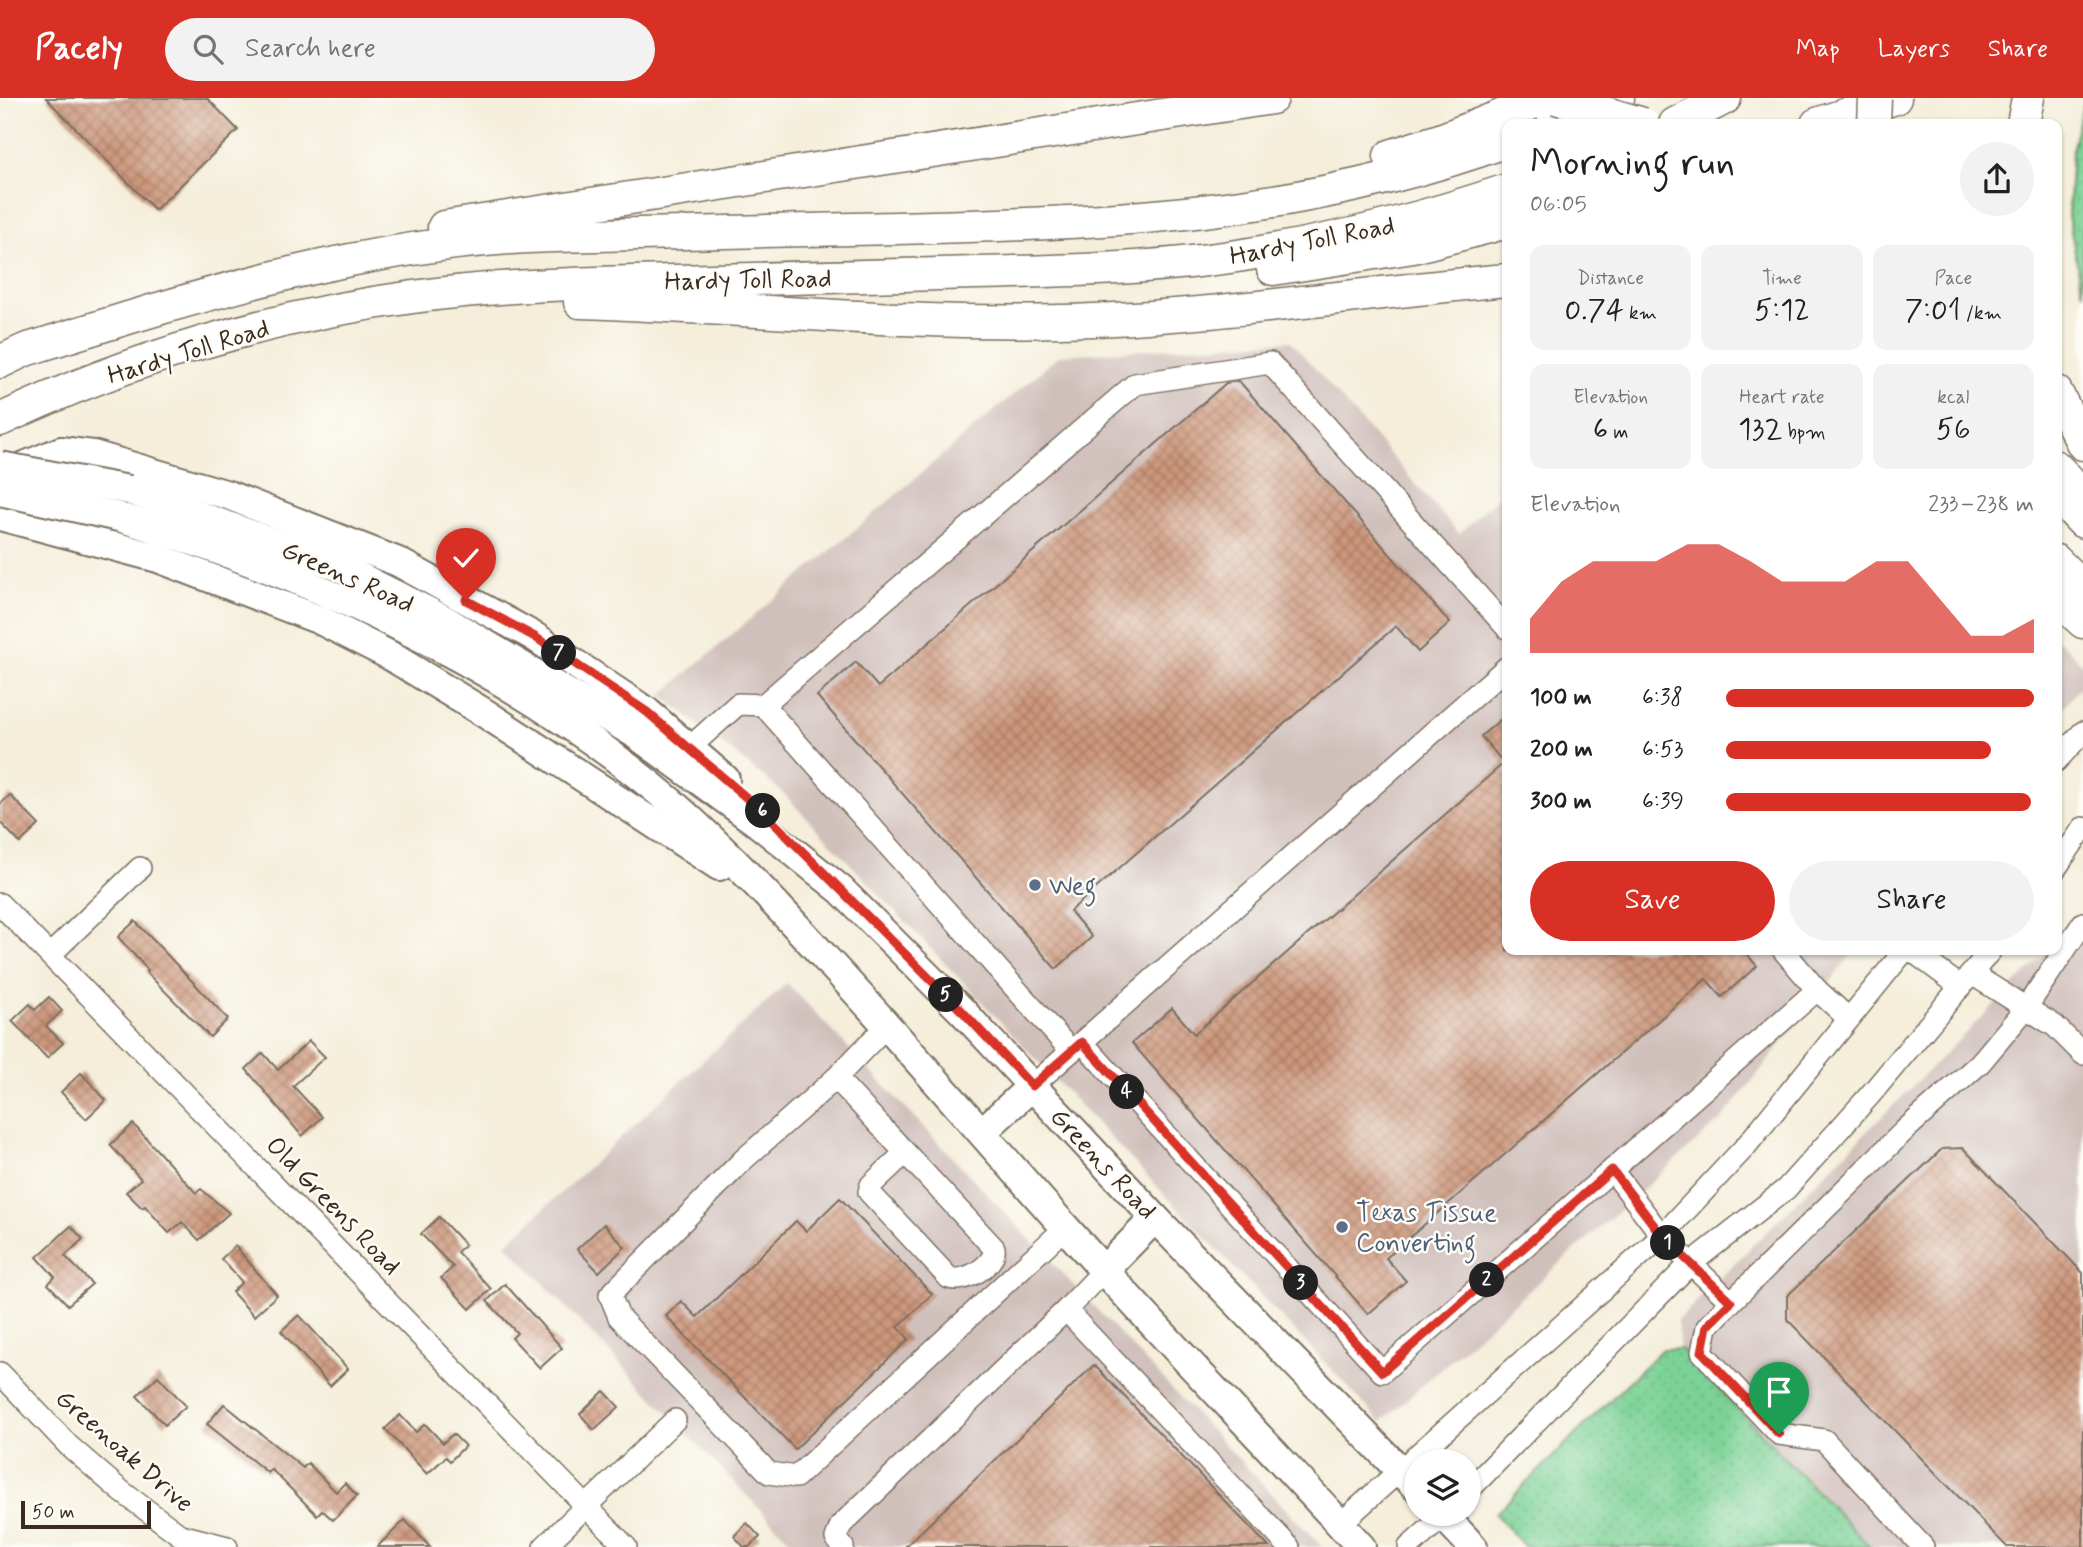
<!DOCTYPE html>
<html lang="en">
<head>
<meta charset="utf-8">
<style>
  body { margin:0; font-family:Mynerve,sans-serif; background:#f2f2f2; color:#202124; height:100vh; display:flex; flex-direction:column; font-size:26px; white-space:nowrap }
  * { box-sizing:border-box; margin:0 }
  p { font-size:23px; color:#757577 }
  .icon { flex:none; width:38px; height:38px; fill:none; stroke:currentColor; stroke-width:2; stroke-linecap:round; stroke-linejoin:round }
  .map { position:relative; flex:1; overflow:hidden }
  .sheet { position:absolute; left:1502px; top:21px; width:560px; height:836px; display:flex; flex-direction:column; background:#fff; border-radius:14px; box-shadow:0 2px 5px #0004 }
  .sheet>* { flex:none }
  .controls { position:absolute; left:1404px; top:1351px; display:grid; gap:14px }
  .controls a { display:grid; place-items:center; width:77px; height:77px; border-radius:50%; background:#fff; box-shadow:0 2px 5px #0004; font-size:35px }
  .scale { position:absolute; left:21px; bottom:18px; width:130px; box-sizing:border-box; padding-left:7px; border:4px solid #3b2a1e; border-top:0; font-size:19px; line-height:24px; white-space:nowrap; color:#3b2a1e; -webkit-text-stroke:5px #fdfcf7; paint-order:stroke }
  .pin { position:absolute; display:grid; place-items:center; width:60px; height:60px; color:#fff; margin:-72px -30px; border-radius:50% 50% 50% 0; rotate:-45deg; box-shadow:0 0 7px #0007 }
  .pin .icon { rotate:45deg }
  .km { position:absolute; width:35px; height:35px; margin:-18px; border-radius:50%; background:#222; color:#fff; font-size:19px; line-height:35px; text-align:center }
  .round { display:grid; place-items:center; flex:none; width:74px; height:74px; border-radius:37px; background:#f2f2f2 }
  .overview { display:flex; align-items:center; justify-content:space-between; height:119px; padding:0 28px }
  h1 { font-size:38px; font-weight:600; line-height:52px }
  .stats { display:grid; grid-template-columns:repeat(3,1fr); gap:10px; height:119px; padding:7px 28px }
  .stats div { display:grid; align-content:center; border-radius:14px; background:#f2f2f2; text-align:center }
  .stats b { font-size:30px; font-weight:600 }
  .stats small { font-size:19px; font-weight:400 }
  .stats p { font-size:19px }
  .chart { height:196px; padding:14px 28px }
  .chart p { display:flex; justify-content:space-between }
  .chart svg { width:100%; height:126px; margin-top:7px; fill:#d93025; opacity:.7 }
  .button { display:flex; gap:14px; margin-top:auto; padding:14px 28px }
  .button a { flex:1; height:80px; border-radius:42px; background:#d93025; color:#fff; font-size:28px; font-weight:600; line-height:80px; text-align:center }
  .button a+a { background:#f2f2f2; color:#202124 }
  ul { padding:0 28px; list-style:none; font-size:23px }
  li { display:grid; grid-template-columns:112px 84px 1fr; align-items:center; height:52px }
  li i { height:18px; border-radius:9px; background:#d93025 }
  header { display:flex; align-items:center; gap:42px; box-sizing:border-box; height:98px; padding:0 35px; background:#d93025; color:#fff }
  header strong { font-size:33px }
  nav { display:flex; gap:38px; margin-inline-start:auto; font-size:24px }
  .search { width:490px; height:63px; background:#f2f2f2; display:flex; align-items:center; gap:18px; box-sizing:border-box; padding:0 24px; border-radius:38px; color:#757577; font-size:26px }
  .map>svg:first-child { display:block }
  .industrial { fill:#d0c0bc }
  .grass { fill:url(#grass-dots); stroke:#5c7e5a; stroke-width:2 }
  .building { fill:url(#building-cross-hatch) }
  .lines { fill:none; stroke-linecap:round; stroke-linejoin:round }
  .minor-casing { stroke:#7c6f60; stroke-width:24 }
  .major-casing { stroke:#7c6f60; stroke-width:32 }
  .highway-casing { stroke:#7c6f60; stroke-width:35 }
  .minor { stroke:#fff; stroke-width:21 }
  .major { stroke:#fff; stroke-width:28 }
  .highway { stroke:#fff; stroke-width:32 }
  .major-bridge-casing { stroke:#7c6f60; stroke-width:32; stroke-linecap:butt }
  .highway-bridge-casing { stroke:#7c6f60; stroke-width:35; stroke-linecap:butt }
  .major-bridge { stroke:#fff; stroke-width:28 }
  .highway-bridge { stroke:#fff; stroke-width:32 }
  .route-casing { stroke:#fff; stroke-width:14 }
  .route { stroke:#d93025; stroke-width:9 }
  .service-dot { fill:#5c6f8a; stroke:#fdfcf7; stroke-width:2.5 }
  .labels { text-anchor:middle; stroke-width:5; stroke-linejoin:round; paint-order:stroke }
  .street-label { font-size:26px; fill:#3b2a1e; stroke:#fdfcf7 }
  .service-label { font-size:26px; fill:#4e5e75; stroke:#fdfcf7; text-anchor:start }
</style>
</head>
<body>
<header>
<strong>Pacely</strong>
<div class="search"><svg class="icon" aria-label="search" viewBox="0 0 24 24"><circle cx="10" cy="10" r="6"/><path d="M15 15l6 6"/></svg>Search here</div>
<nav><a>Map</a><a>Layers</a><a>Share</a></nav>
</header>
<div class="map">
<svg width="2083" height="1449" viewBox="0 0 2083 1449">
  <defs>
    <pattern id="grass-dots" width="8" height="8" patternUnits="userSpaceOnUse" patternTransform="scale(1.75)"><rect width="8" height="8" fill="#7cd296"/><path d="M2 2h.1M6 6h.1" fill="none" stroke="#6cb481" stroke-width="1.8" stroke-linecap="round"/></pattern>
    <pattern id="building-cross-hatch" width="8" height="8" patternUnits="userSpaceOnUse" patternTransform="scale(1.75)"><rect width="8" height="8" fill="#cd977c"/><path d="M0 0l8 8M0 8l8-8" fill="none" stroke="#a87b65"/></pattern>
  </defs>
  <rect width="100%" height="100%" fill="#fdfcf7"/>
  <filter id="ink" filterUnits="userSpaceOnUse"><feTurbulence type="fractalNoise" baseFrequency=".0143" numOctaves="2"/><feDisplacementMap in="SourceGraphic" scale="14" xChannelSelector="R" yChannelSelector="G"/><feConvolveMatrix kernelMatrix="1 2 1 2 8 2 1 2 1" color-interpolation-filters="sRGB"/></filter>
  <filter id="wash" filterUnits="userSpaceOnUse"><feTurbulence type="fractalNoise" baseFrequency=".00686" numOctaves="4" result="noise"/><feDisplacementMap in="SourceGraphic" scale="28" xChannelSelector="R" yChannelSelector="G"/><feGaussianBlur stdDeviation="1.57" result="paint"/><feColorMatrix in="noise" values="0 0 0 0 0 0 0 0 0 0 0 0 0 0 0 0 0 1.4 0 .05"/><feComposite in="paint" operator="in"/></filter>
  <g filter="url(#wash)">
    <rect width="100%" height="100%" fill="#f4eeda"/>
    <!-- industrial -->
    <g class="industrial">
      <path d="M 1291,243 L 1459,436 L 1507,390 L 1507,852 L 1855,852 L 1722,1021 L 1381,1324 L 781,693 L 661,597 L 1060,257 Z"/>
      <path d="M 2056,540 L 2083,566 L 2083,586 L 2056,617 Z"/>
      <path d="M 2083,818 L 2083,1449 L 1870,1449 L 1680,1251 L 1677,1223 L 2049,852 L 2056,852 L 2056,845 Z"/>
      <path d="M 787,885 L 1322,1449 L 796,1449 L 506,1146 Z"/>
    </g>
    <!-- grass -->
    <g class="grass">
      <path d="M 2083,7 L 2083,196 L 2068,118 L 2072,53 Z"/>
      <path d="M 1662,1251 L 1680,1251 L 1870,1449 L 1525,1449 L 1495,1416 Z"/>
    </g>
    <g id="blocks">
      <!-- building -->
      <g class="building">
        <path d="M 46,0 L 207,0 L 238,32 L 155,112 Z"/>
        <path d="M 1239,283 L 1450,525 L 1418,554 L 1396,528 L 1070,813 L 1092,839 L 1056,871 L 817,598 L 856,564 L 878,589 L 1226,285 Z"/>
        <path d="M 1507,616 L 1507,852 L 1743,852 L 1757,868 L 1722,899 L 1706,881 L 1386,1160 L 1406,1183 L 1368,1216 L 1132,945 L 1172,910 L 1194,936 L 1504,665 L 1481,638 Z"/>
        <path d="M 10,697 L 39,727 L 20,745 L 0,724 L 0,706 Z"/>
        <path d="M 135,823 L 228,921 L 210,939 L 146,874 L 148,872 L 118,839 Z"/>
        <path d="M 49,899 L 62,913 L 46,928 L 63,945 L 47,960 L 12,923 L 30,906 L 35,912 Z"/>
        <path d="M 309,943 L 325,959 L 293,988 L 322,1019 L 302,1038 L 246,971 L 263,955 L 278,972 Z"/>
        <path d="M 81,975 L 106,1002 L 86,1021 L 61,994 Z"/>
        <path d="M 133,1026 L 196,1095 L 201,1091 L 229,1115 L 199,1142 L 182,1124 L 169,1135 L 145,1108 L 142,1110 L 126,1094 L 141,1081 L 110,1047 Z"/>
        <path d="M 1963,1050 L 2083,1175 L 2083,1449 L 2007,1449 L 1787,1221 L 1787,1198 L 1942,1051 Z"/>
        <path d="M 840,1100 L 932,1196 L 898,1229 L 909,1241 L 795,1351 L 666,1218 L 681,1203 L 697,1219 L 796,1123 L 806,1133 Z"/>
        <path d="M 439,1119 L 465,1147 L 457,1154 L 491,1191 L 470,1211 L 441,1180 L 453,1169 L 421,1136 Z"/>
        <path d="M 604,1126 L 625,1149 L 599,1174 L 577,1151 Z"/>
        <path d="M 71,1128 L 83,1141 L 65,1158 L 92,1186 L 68,1207 L 48,1186 L 55,1179 L 37,1159 Z"/>
        <path d="M 235,1148 L 277,1197 L 254,1218 L 232,1194 L 242,1184 L 221,1161 Z"/>
        <path d="M 505,1186 L 562,1250 L 540,1270 L 512,1240 L 517,1235 L 487,1203 Z"/>
        <path d="M 299,1217 L 348,1271 L 330,1288 L 281,1233 Z"/>
        <path d="M 1094,1267 L 1269,1449 L 905,1449 Z"/>
        <path d="M 158,1278 L 186,1308 L 165,1327 L 137,1298 Z"/>
        <path d="M 604,1293 L 619,1309 L 594,1332 L 580,1316 Z"/>
        <path d="M 224,1306 L 303,1370 L 308,1365 L 336,1394 L 345,1385 L 357,1398 L 333,1422 L 322,1412 L 317,1417 L 271,1371 L 268,1375 L 207,1326 Z"/>
        <path d="M 400,1317 L 416,1334 L 425,1326 L 443,1345 L 453,1336 L 465,1348 L 450,1363 L 446,1359 L 427,1376 L 385,1331 Z"/>
        <path d="M 405,1422 L 430,1449 L 377,1449 Z"/>
        <path d="M 747,1425 L 760,1439 L 749,1449 L 744,1449 L 734,1438 Z"/>
      </g>
    </g>
  </g>
  <g filter="url(#ink)">
    <use href="#blocks" fill-opacity="0" stroke="#7c6f60" stroke-width="2"/>
    <g class="lines">
      <defs>
        <g id="minor">
          <path d="M 689,650 L 738,606 L 763,607"/>
          <path d="M 2056,663 L 2083,634"/>
          <path d="M 2056,770 L 2083,730"/>
          <path d="M 0,806 L 626,1449"/>
          <path d="M 1911,852 L 1961,889"/>
          <path d="M 51,856 L 140,770"/>
          <path d="M 1972,876 L 2055,928 L 2083,956"/>
          <path d="M 1817,892 L 1849,921"/>
          <path d="M 887,927 L 836,980 L 743,1062 L 610,1197 L 619,1219 L 769,1375 L 796,1379 L 1065,1130"/>
          <path d="M 1082,944 L 1382,1274 L 1817,892 L 1783,852"/>
          <path d="M 1071,953 L 763,607 L 1135,286 L 1270,265 L 1507,530"/>
          <path d="M 836,980 L 994,1150 C 997,1166 965,1186 949,1180 L 869,1094 L 871,1087 L 905,1055"/>
          <path d="M 1032,988 L 1507,569"/>
          <path d="M 1612,1072 L 1662,1138 L 1731,1204 L 1905,1032 L 1980,965 L 2026,910 L 2083,825"/>
          <path d="M 1104,1172 L 1066,1212 L 1289,1449"/>
          <path d="M 1731,1204 L 1707,1229 L 1702,1254 L 1779,1336 L 1824,1342 L 1923,1449"/>
          <path d="M 0,1275 L 69,1348 L 121,1393 L 180,1437 L 227,1449"/>
          <path d="M 1468,1393 L 1689,1167 L 1786,1091 L 1870,997 L 1991,852"/>
          <path d="M 1340,1426 L 1662,1138 L 1746,1048 L 1905,852"/>
          <path d="M 544,1449 L 675,1322"/>
          <path d="M 843,1449 L 836,1440 L 841,1427 L 1066,1212"/>
          <path d="M 1409,1449 L 1446,1416"/>
        </g>
        <g id="major">
          <path d="M 5,376 L 61,353 L 93,357 L 228,397 L 398,464 L 535,539 L 647,614 L 725,681"/>
          <path d="M 129,392 L 340,469 L 445,522 L 634,635 L 759,726 L 841,792 L 963,914 L 1155,1120 L 1416,1389"/>
          <path d="M 0,418 L 158,460 L 320,522 L 389,557 L 486,616 L 719,768"/>
          <path d="M 119,419 C 317,479 513,570 672,705 C 728,754 778,808 828,863 C 909,950 985,1040 1064,1128 C 1160,1237 1263,1341 1361,1449"/>
          <path d="M 982,1034 L 1032,988"/>
          <path d="M 1104,1172 L 1155,1120"/>
          <path d="M 1442,1416 L 1473,1449"/>
        </g>
        <g id="highway">
          <path d="M 1553,26 L 1618,0"/>
          <path d="M 1675,26 L 1725,0"/>
          <path d="M 1817,26 L 1895,0"/>
          <path d="M 2023,26 L 2028,0"/>
          <path d="M 1390,58 L 1440,42 L 1546,0"/>
          <path d="M 444,129 L 1272,0"/>
          <path d="M 1273,171 L 1413,149 L 1507,124"/>
          <path d="M 580,204 C 739,209 900,227 1060,223 C 1209,220 1358,195 1507,182"/>
          <path d="M 0,264 L 25,252 C 197,198 372,142 555,138 C 669,135 782,133 896,130 C 1112,125 1301,118 1507,43"/>
          <path d="M 2056,294 L 2083,346"/>
          <path d="M 0,322 C 129,261 271,218 413,199 C 500,187 587,185 674,183 C 775,180 875,178 975,175 C 1063,173 1151,171 1237,158 C 1329,144 1419,122 1507,92"/>
          <path d="M 2056,369 L 2083,397"/>
          <path d="M 2056,396 L 2083,424"/>
          <path d="M 2056,463 L 2083,490"/>
          <path d="M 2056,499 L 2083,524"/>
        </g>
      </defs>
      <!-- minor casing -->
      <use href="#minor" class="minor-casing"/>
      <!-- major casing -->
      <use href="#major" class="major-casing"/>
      <!-- highway casing -->
      <use href="#highway" class="highway-casing"/>
      <!-- minor -->
      <use href="#minor" class="minor"/>
      <!-- major -->
      <use href="#major" class="major"/>
      <!-- highway -->
      <use href="#highway" class="highway"/>
      <defs>
        <g id="major-bridge">
          <path d="M 0,368 L 129,392"/>
          <path d="M 0,393 L 119,419"/>
        </g>
        <g id="highway-bridge">
          <path d="M 1556,0 L 1643,26"/>
          <path d="M 1874,26 L 1875,0"/>
        </g>
      </defs>
      <!-- major-bridge casing -->
      <use href="#major-bridge" class="major-bridge-casing"/>
      <!-- highway-bridge casing -->
      <use href="#highway-bridge" class="highway-bridge-casing"/>
      <!-- major-bridge -->
      <use href="#major-bridge" class="major-bridge"/>
      <!-- highway-bridge -->
      <use href="#highway-bridge" class="highway-bridge"/>
    </g>
  </g>
  <g class="lines" filter="url(#ink)">
    <defs>
      <path id="route" d="M 466,502 L 535,539 L 647,614 L 763,714 L 963,914 L 1032,988 L 1082,944 L 1382,1274 L 1612,1072 L 1662,1138 L 1731,1204 L 1707,1228 L 1702,1254 L 1779,1336"/>
    </defs>
    <!-- route casing -->
    <use href="#route" class="route-casing"/>
    <!-- route -->
    <use href="#route" class="route"/>
  </g>
  <!-- markers -->
  <g class="service-dot">
    <circle cx="1035" cy="787" r="7"/>
    <circle cx="1342" cy="1129" r="7"/>
  </g>
  <g class="labels">
    <!-- street labels -->
    <g class="street-label">
      <text transform="translate(1312 142) rotate(-11)" y="9">Hardy Toll Road</text>
      <text transform="translate(748 181) rotate(-1)" y="9">Hardy Toll Road</text>
      <text transform="translate(188 253) rotate(-17)" y="9">Hardy Toll Road</text>
      <text transform="translate(348 478) rotate(24)" y="9">Greens Road</text>
      <text transform="translate(1104 1065) rotate(47)" y="9">Greens Road</text>
      <text transform="translate(334 1107) rotate(46)" y="9">Old Greens Road</text>
      <text transform="translate(125 1352) rotate(41)" y="9">Greenoak Drive</text>
    </g>
    <!-- service labels -->
    <g class="service-label">
      <text x="1049" y="796">Weg</text>
      <text x="1356" y="1123">Texas Tissue<tspan x="1356" dy="30">Converting</tspan></text>
    </g>
  </g>
</svg>
<div class="controls">
<a><svg class="icon" aria-label="layers" viewBox="0 0 24 24"><path d="M12 4l9 5-9 5-9-5zM3 14l9 5 9-5"/></svg></a>
</div>
<div class="scale">50 m</div>
<div class="pin" style="left:1779px;top:1336px;background:#1e9e55"><svg class="icon" aria-label="arrive" viewBox="0 0 24 24"><path d="M6 21V4h12l-3 4 3 4H6"/></svg></div>
<div class="pin" style="left:466px;top:502px;background:#d93025"><svg class="icon" aria-label="check" viewBox="0 0 24 24"><path d="M5 12l5 5 9-10"/></svg></div>
<b class="km" style="left:1668px;top:1145px">1</b>
<b class="km" style="left:1487px;top:1182px">2</b>
<b class="km" style="left:1301px;top:1185px">3</b>
<b class="km" style="left:1127px;top:994px">4</b>
<b class="km" style="left:946px;top:897px">5</b>
<b class="km" style="left:763px;top:713px">6</b>
<b class="km" style="left:559px;top:555px">7</b>
<section class="sheet">
<div class="overview"><div><h1>Morning run</h1><p>06:05</p></div><a class="round"><svg class="icon" aria-label="share" viewBox="0 0 24 24"><path d="M12 15V3M7 8l5-5 5 5M5 13v7h14v-7"/></svg></a></div>
<div class="stats">
<div><p>Distance</p><b>0.74<small> km</small></b></div>
<div><p>Time</p><b>5:12</b></div>
<div><p>Pace</p><b>7:01<small> /km</small></b></div>
</div>
<div class="stats">
<div><p>Elevation</p><b>6<small> m</small></b></div>
<div><p>Heart rate</p><b>132<small> bpm</small></b></div>
<div><p>kcal</p><b>56</b></div>
</div>
<div class="chart"><p><span>Elevation</span>233–238 m</p>
<svg viewBox="0 0 160 44" preserveAspectRatio="none"><path d="M0 44V32L10 19L20 12L30 12L40 12L50 6L60 6L70 12L80 19L90 19L100 19L110 12L120 12L130 25L140 38L150 38L160 32V44z"/></svg>
</div>
<ul>
<li><b>100 m</b>6:38<i style="width:100%"></i></li>
<li><b>200 m</b>6:53<i style="width:86%"></i></li>
<li><b>300 m</b>6:39<i style="width:99%"></i></li>
</ul>
<div class="button"><a>Save</a><a>Share</a></div>
</section>
</div>
</body>
</html>
